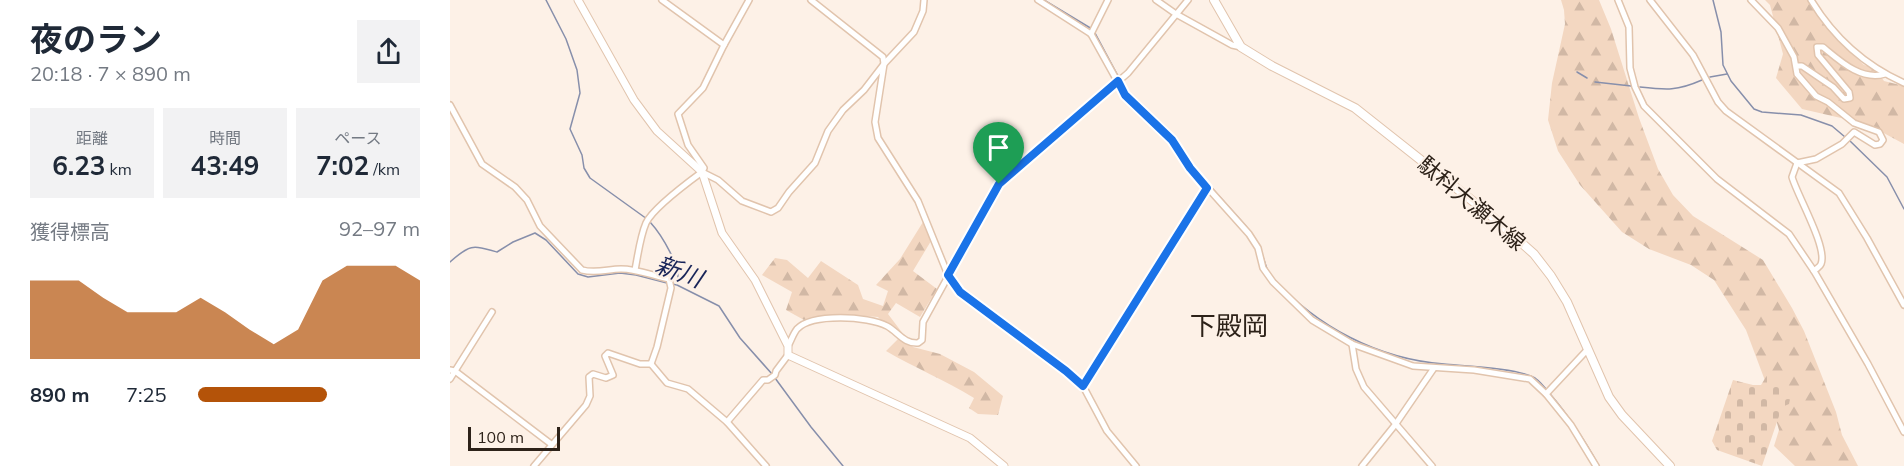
<!DOCTYPE html>
<html lang="ja">
<head>
<meta charset="utf-8">
<style>
  body { margin:0; font-family:Mulish,"Noto Sans JP",sans-serif; background:#f2f2f3; color:#1f2937; height:100vh; display:flex; flex-direction:column; font-size:22px; white-space:nowrap }
  * { box-sizing:border-box; margin:0 }
  p { font-size:20px; color:#747a83 }
  .icon { flex:none; width:33px; height:33px; fill:none; stroke:currentColor; stroke-width:2; stroke-linecap:round; stroke-linejoin:round }
  .map { position:relative; flex:1; overflow:hidden }
  .side { display:flex; flex-direction:column; background:#fff; width:450px }
  .side>* { flex:none }
  .scale { position:absolute; left:18px; bottom:15px; width:92px; box-sizing:border-box; padding-left:6px; border:3px solid #2d2219; border-top:0; font-size:16px; line-height:21px; white-space:nowrap; color:#2d2219; -webkit-text-stroke:4px #fdf1e7; paint-order:stroke }
  .pin { position:absolute; display:grid; place-items:center; width:51px; height:51px; color:#fff; margin:-62px -26px; border-radius:50% 50% 50% 0; rotate:-45deg; box-shadow:0 0 6px #0007 }
  .pin .icon { rotate:45deg }
  .round { display:grid; place-items:center; flex:none; width:63px; height:63px; border-radius:0px; background:#f2f2f3 }
  .overview { display:flex; align-items:center; justify-content:space-between; height:102px; padding:0 30px }
  h1 { font-size:33px; font-weight:700; line-height:45px }
  .stats { display:grid; grid-template-columns:repeat(3,1fr); gap:9px; height:102px; padding:6px 30px }
  .stats div { display:grid; align-content:center; border-radius:0px; background:#f2f2f3; text-align:center }
  .stats b { font-size:26px; font-weight:700 }
  .stats small { font-size:16px; font-weight:400 }
  .stats p { font-size:16px }
  .chart { height:168px; padding:12px 30px }
  .chart p { display:flex; justify-content:space-between }
  .chart svg { width:100%; height:108px; margin-top:6px; fill:#b45309; opacity:.7 }
  ul { padding:0 30px; list-style:none; font-size:20px }
  li { display:grid; grid-template-columns:96px 72px 1fr; align-items:center; height:45px }
  li i { height:15px; border-radius:8px; background:#b45309 }
  main { display:flex; flex:1; min-height:0 }
  .map>svg:first-child { display:block }
  .forest { fill:url(#forest-firs) }
  .cemetery { fill:url(#cemetery-stones) }
  .lines { fill:none; stroke-linecap:round; stroke-linejoin:round }
  .stream { stroke:#878fab; stroke-width:1.5 }
  .minor-casing { stroke:#e1c4ad; stroke-width:8 }
  .tertiary-casing { stroke:#e1c4ad; stroke-width:9 }
  .secondary-casing { stroke:#e1c4ad; stroke-width:10 }
  .minor { stroke:#fff; stroke-width:5 }
  .tertiary { stroke:#fff; stroke-width:7 }
  .secondary { stroke:#fff; stroke-width:8 }
  .route-casing { stroke:#fff; stroke-width:12 }
  .route { stroke:#1a73e8; stroke-width:8 }
  .labels { text-anchor:middle; stroke-width:4.5; stroke-linejoin:round; paint-order:stroke }
  .street-label { font-size:22px; fill:#2d2219; stroke:#fdf1e7 }
  .water-label { font-size:24px; font-style:italic; fill:#182458; stroke:#fdf1e7 }
  .quarter-label { font-size:26px; fill:#2d2219; stroke:#fdf1e7 }
</style>
</head>
<body>
<main>
<section class="side">
<div class="overview"><div><h1>夜のラン</h1><p>20:18 · 7 × 890 m</p></div><a class="round"><svg class="icon" aria-label="share" viewBox="0 0 24 24"><path d="M12 15V3M7 8l5-5 5 5M5 13v7h14v-7"/></svg></a></div>
<div class="stats">
<div><p>距離</p><b>6.23<small> km</small></b></div>
<div><p>時間</p><b>43:49</b></div>
<div><p>ペース</p><b>7:02<small> /km</small></b></div>
</div>
<div class="chart"><p><span>獲得標高</span>92–97 m</p>
<svg viewBox="0 0 160 44" preserveAspectRatio="none"><path d="M0 44V12L10 12L20 12L30 19L40 25L50 25L60 25L70 19L80 25L90 32L100 38L110 32L120 12L130 6L140 6L150 6L160 12V44z"/></svg>
</div>
<ul>
<li><b>890 m</b>7:25<i style="width:58%"></i></li>
</ul>
</section>
<div class="map">
<svg width="1454" height="466" viewBox="0 0 1454 466">
  <defs>
    <pattern id="forest-firs" width="22" height="20" patternUnits="userSpaceOnUse" patternTransform="scale(1.5)"><rect width="22" height="20" fill="#f3d7c1"/><path d="M5 1l3.5 6h-7zM16 11l3.5 6h-7z" fill="#d1b8a5"/></pattern>
    <pattern id="cemetery-stones" width="16" height="16" patternUnits="userSpaceOnUse" patternTransform="scale(1.5)"><rect width="16" height="16" fill="#f3d7c1"/><path d="M2 7V4a2 2 0 0 1 4 0v3zM10 15v-3a2 2 0 0 1 4 0v3z" fill="#d1b8a5"/></pattern>
  </defs>
  <rect width="100%" height="100%" fill="#fdf1e7"/>
  <!-- forest -->
  <g class="forest">
    <path d="M 1111,0 L 1149,0 L 1161,29 L 1189,118 L 1208,169 L 1223,195 L 1243,216 L 1313,260 L 1342,308 L 1354,331 L 1386,412 L 1392,435 L 1408,466 L 1345,466 L 1324,446 L 1329,430 L 1314,378 L 1296,330 L 1264,280 L 1241,265 L 1199,249 L 1172,232 L 1130,185 L 1108,151 L 1098,120 L 1102,83 L 1115,24 L 1114,10 Z"/>
    <path d="M 1315,0 L 1358,0 L 1387,40 L 1414,65 L 1425,68 L 1434,81 L 1454,86 L 1454,144 L 1417,124 L 1352,109 L 1326,78 L 1333,54 L 1320,5 Z"/>
    <path d="M 473,222 L 481,241 L 463,271 L 487,289 L 470,317 L 446,303 L 438,314 L 463,347 L 490,354 L 524,372 L 553,396 L 548,415 L 528,414 L 519,408 L 524,398 C 495,380 465,368 436,351 L 448,339 L 428,317 L 389,314 L 354,320 L 336,310 L 342,292 L 312,275 L 325,258 L 337,260 L 358,278 L 371,261 L 408,285 L 413,299 L 433,306 L 438,291 L 426,285 L 450,259 Z"/>
  </g>
  <!-- cemetery -->
  <path class="cemetery" d="M 1319,372 L 1330,374 L 1341,394 L 1339,404 L 1332,407 L 1312,466 L 1267,450 L 1262,441 L 1283,380 L 1303,385 L 1311,385 Z"/>
  <g class="lines">
    <!-- stream -->
    <g class="stream">
      <path d="M 96,0 L 116,39 L 127,70 L 130,93 L 120,129 L 132,155 L 134,168 L 140,178 L 197,219"/>
      <path d="M 594,0 L 642,29"/>
      <path d="M 1263,0 L 1271,32 L 1273,65 L 1281,81 L 1304,109 L 1312,112 L 1351,115 L 1382,126 L 1395,137"/>
      <path d="M 645,33 L 668,76"/>
      <path d="M 1127,72 L 1137,78"/>
      <path d="M 1260,77 L 1277,74"/>
      <path d="M 671,81 L 679,95 L 726,138 L 744,168 L 795,225 L 810,246"/>
      <path d="M 1145,82 L 1181,86"/>
      <path d="M 1190,87 C 1217,90 1227,91 1252,80"/>
      <path d="M 1399,140 L 1437,177 L 1454,209"/>
      <path d="M 200,222 C 211,234 233,269 227,284"/>
      <path d="M 812,254 L 817,269"/>
      <path d="M 0,262 C 20,244 22,245 47,252 L 63,242 L 85,233 L 96,240 L 128,274 L 138,277 L 170,273 L 186,275 L 217,283"/>
      <path d="M 823,278 C 867,327 928,359 994,364 C 1015,366 1068,368 1085,378 C 1091,382 1096,389 1100,394 C 1120,417 1135,441 1149,466"/>
      <path d="M 222,284 L 227,285 L 269,306 L 290,338 L 322,374"/>
      <path d="M 325,378 L 361,427 L 393,466"/>
    </g>
    <defs>
      <g id="minor">
        <path d="M 212,0 L 274,45"/>
        <path d="M 361,0 L 433,57 L 434,64 L 425,122 L 428,138 L 468,201 L 498,275 L 510,292 L 616,371 L 633,386 L 657,431 L 686,466"/>
        <path d="M 588,0 L 641,34 L 675,95 L 722,140 L 740,168 L 799,234 L 808,248 L 813,268 L 823,282 L 862,320 L 902,344 L 963,366 L 1024,370 L 1080,379 L 1096,394 L 1121,425 L 1146,466"/>
        <path d="M 706,0 L 726,14 L 782,45 L 791,47"/>
        <path d="M 1168,0 L 1179,27 L 1180,68 L 1185,87 L 1194,106 L 1267,179 L 1339,234 L 1364,271 L 1418,364 L 1454,432"/>
        <path d="M 1200,0 L 1243,55 L 1268,102 L 1276,111 L 1389,193 L 1417,238 L 1454,305"/>
        <path d="M 1301,0 L 1328,28 L 1344,57 L 1347,74 L 1366,96 L 1378,102 L 1404,123 L 1429,132 L 1433,140 L 1430,144 L 1425,145 L 1404,132 L 1392,144 L 1366,159 L 1347,163"/>
        <path d="M 1361,0 C 1384,38 1414,65 1454,83"/>
        <path d="M 641,34 L 658,0"/>
        <path d="M 1347,66 L 1352,66 L 1383,87 L 1394,99 L 1400,98 L 1399,92 L 1368,55 L 1367,47 L 1373,47 C 1390,61 1411,81 1435,74"/>
        <path d="M 0,105 L 32,164 L 65,187 L 77,200 L 90,226 L 132,270 C 146,274 158,269 171,269 C 188,269 203,276 219,279 L 221,288 L 207,347 L 201,364"/>
        <path d="M 1347,163 L 1342,177 C 1347,195 1378,248 1371,264 C 1370,267 1367,268 1364,271"/>
        <path d="M 252,172 L 268,180 L 292,201 L 321,212 L 328,208 L 339,192 L 365,163 L 378,131 L 393,110 L 414,90 L 434,64 L 464,32 L 473,11 L 474,0"/>
        <path d="M 252,172 L 254,168 L 238,145 L 228,114 L 253,88 L 274,45 L 299,0"/>
        <path d="M 185,270 C 188,255 190,237 196,223 C 203,208 237,183 252,172"/>
        <path d="M 902,344 L 906,369 L 914,387 L 982,466"/>
        <path d="M 338,346 C 341,341 343,334 347,329 C 362,313 418,316 437,326 C 448,332 454,344 468,343 L 472,340 L 473,322 L 549,184 L 678,73 L 738,0"/>
        <path d="M 201,364 L 217,383 L 238,389 L 277,422 L 316,466"/>
        <path d="M 0,370 L 5,371 L 101,444"/>
        <path d="M 0,379 L 42,312"/>
        <path d="M 633,386 L 757,188"/>
        <path d="M 1096,394 L 1138,349"/>
        <path d="M 277,422 L 313,380 L 318,380 L 325,375 L 326,371 L 338,355"/>
        <path d="M 84,466 L 136,405 L 140,396 L 139,377 L 143,374 L 156,378 L 163,375 L 155,356 L 158,353 L 190,364 L 201,364"/>
        <path d="M 912,466 L 945,425 L 984,368"/>
      </g>
      <path id="tertiary" d="M 128,0 L 184,100 L 207,131 L 252,172 L 272,233 L 305,280 L 338,346 L 338,355 L 520,438 L 554,466"/>
      <path id="secondary" d="M 764,0 L 791,47 L 822,66 L 905,108 L 1039,214 L 1084,254 L 1101,276 L 1117,302 L 1159,397 L 1172,415 L 1220,466"/>
    </defs>
    <!-- minor casing -->
    <use href="#minor" class="minor-casing"/>
    <!-- tertiary casing -->
    <use href="#tertiary" class="tertiary-casing"/>
    <!-- secondary casing -->
    <use href="#secondary" class="secondary-casing"/>
    <!-- minor -->
    <use href="#minor" class="minor"/>
    <!-- tertiary -->
    <use href="#tertiary" class="tertiary"/>
    <!-- secondary -->
    <use href="#secondary" class="secondary"/>
  </g>
  <g class="lines">
    <defs>
      <path id="route" d="M 668,81 L 675,95 L 722,140 L 740,168 L 757,188 L 633,386 L 616,371 L 510,292 L 498,275 L 549,184 Z"/>
    </defs>
    <!-- route casing -->
    <use href="#route" class="route-casing"/>
    <!-- route -->
    <use href="#route" class="route"/>
  </g>
  <g class="labels">
    <!-- street labels -->
    <g class="street-label">
      <text transform="translate(1022 203) rotate(40)" y="8">駄科大瀬木線</text>
    </g>
    <!-- water labels -->
    <g class="water-label">
      <text transform="translate(229 272) rotate(20)" y="8">新川</text>
    </g>
    <!-- quarter labels -->
    <g class="quarter-label">
      <text x="779" y="335">下殿岡</text>
    </g>
  </g>
</svg>
<div class="scale">100 m</div>
<div class="pin" style="left:549px;top:184px;background:#1e9e55"><svg class="icon" aria-label="arrive" viewBox="0 0 24 24"><path d="M6 21V4h12l-3 4 3 4H6"/></svg></div>
</div>
</main>
</body>
</html>
